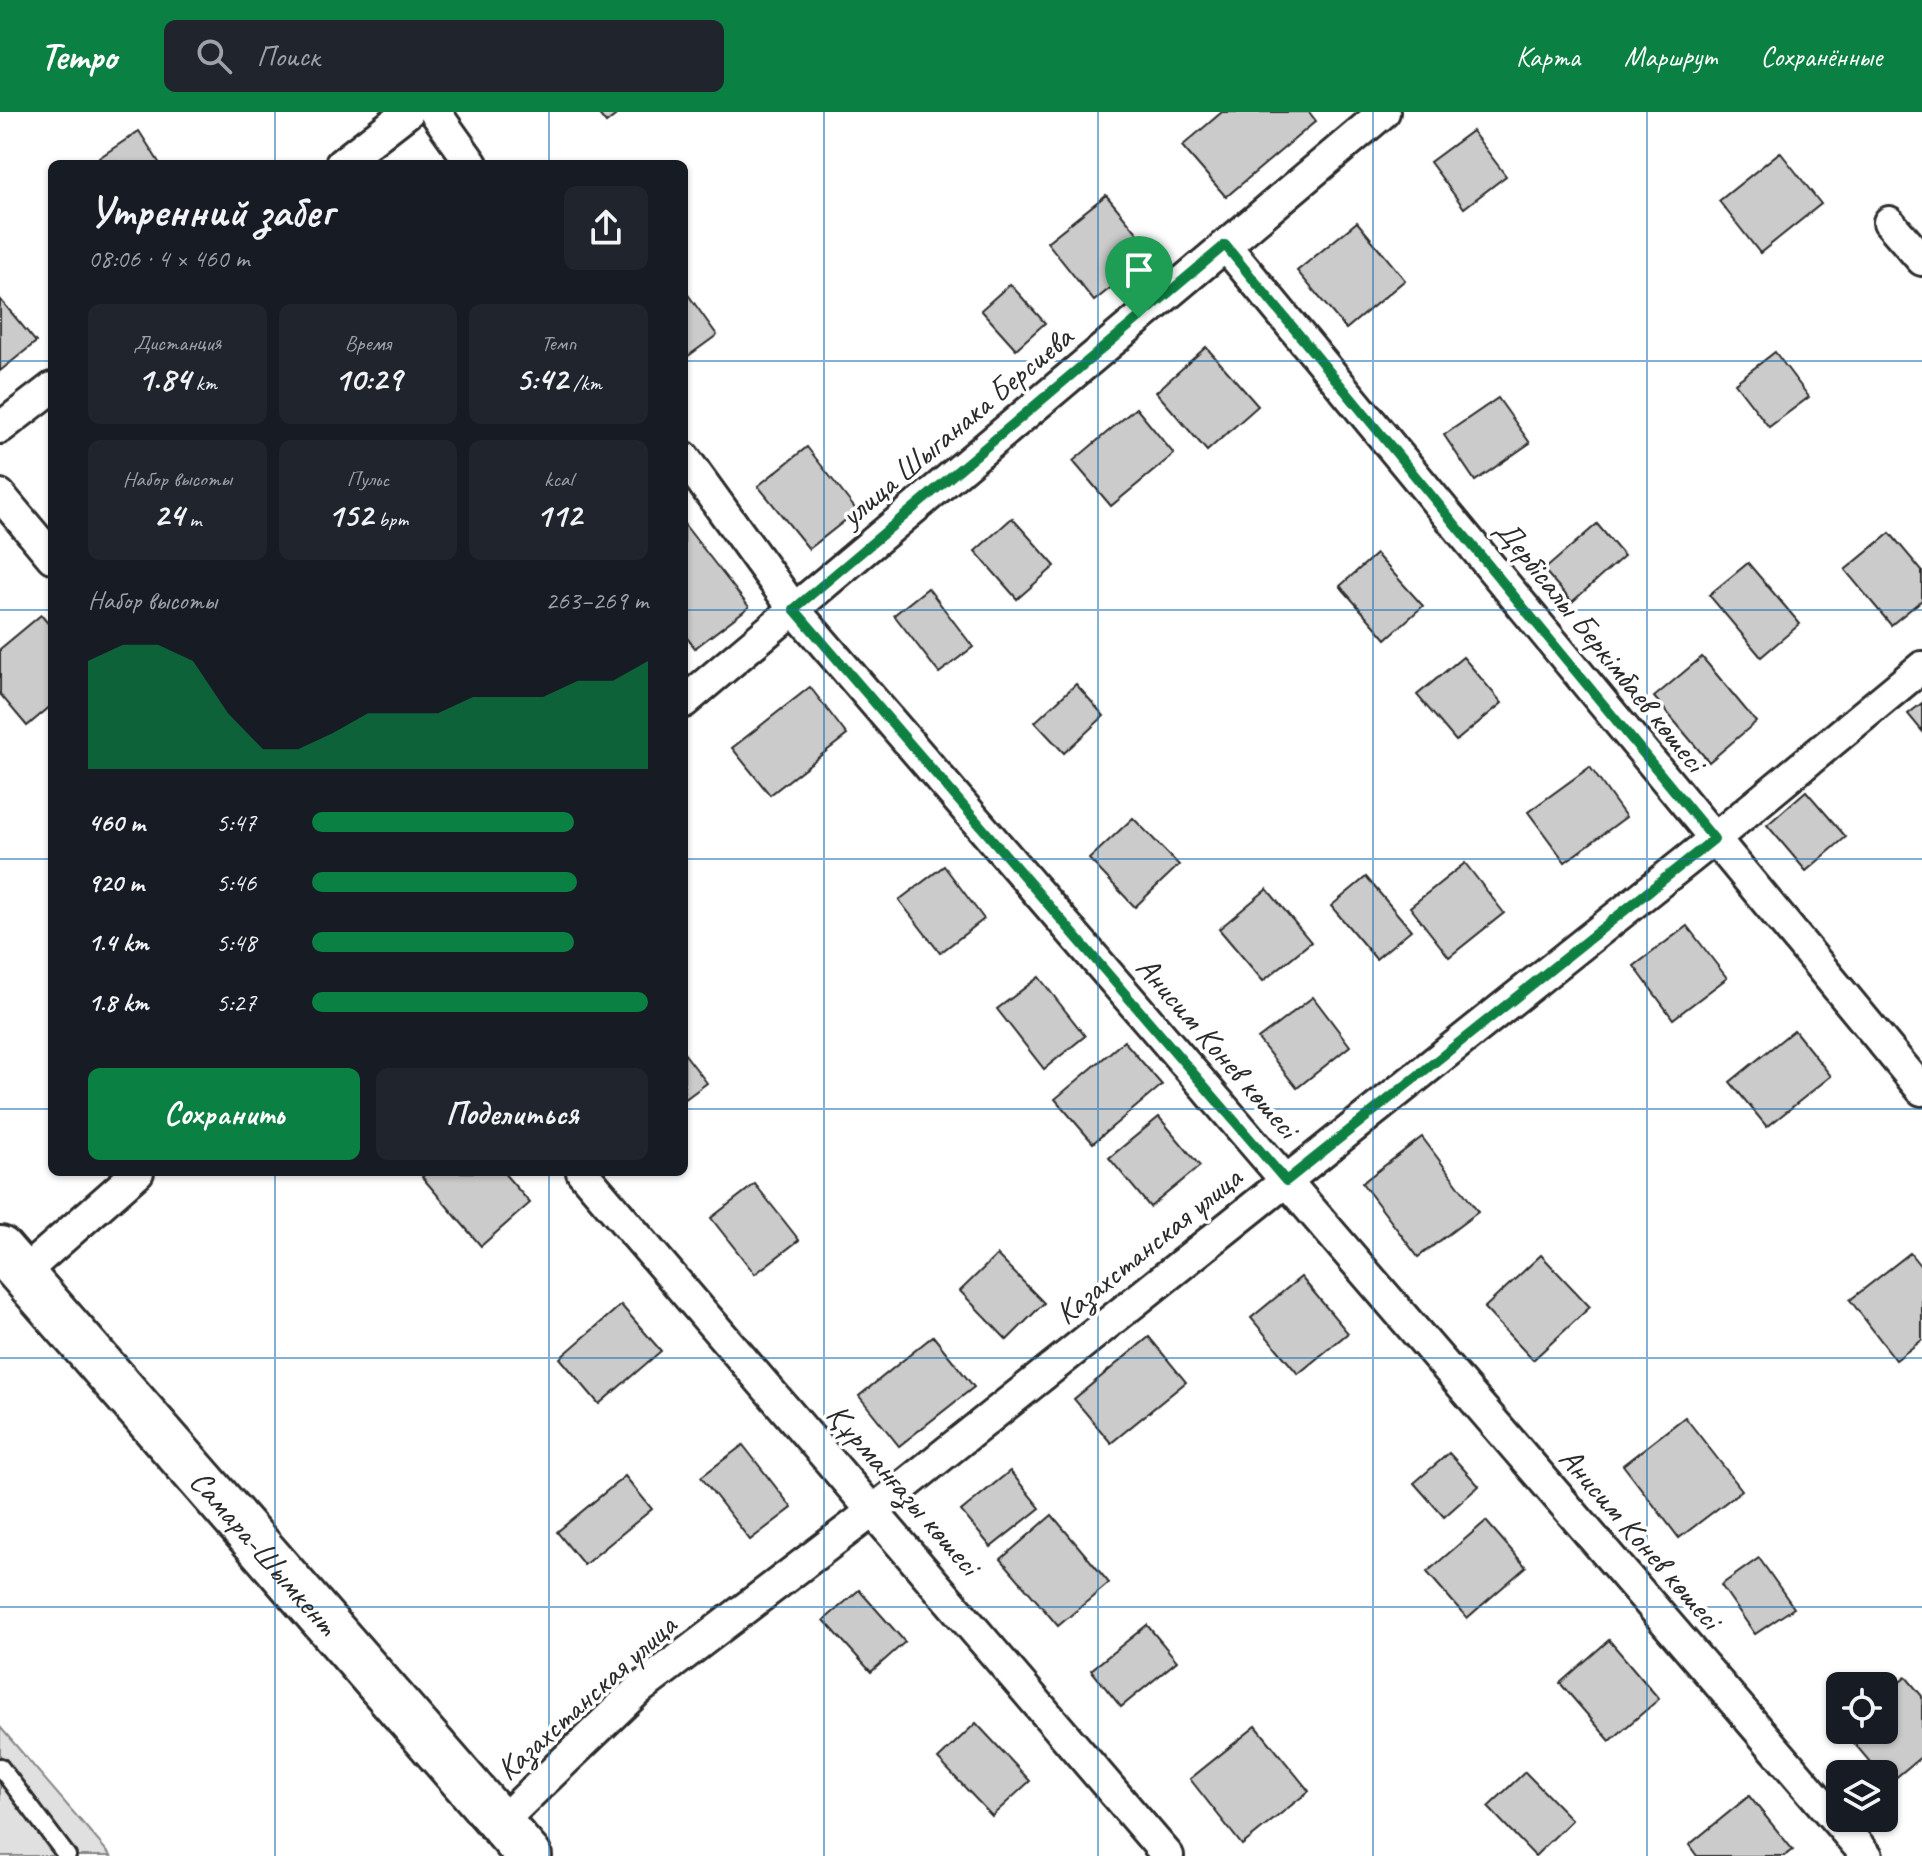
<!DOCTYPE html>
<html lang="ru">
<head>
<meta charset="utf-8">
<style>
  body { margin:0; font-family:Caveat,sans-serif; background:#20242c; color:#f1f3f6; height:100vh; display:flex; flex-direction:column; font-size:30px; white-space:nowrap }
  * { box-sizing:border-box; margin:0 }
  p { font-size:26px; color:#9ea1a6 }
  .icon { flex:none; width:44px; height:44px; fill:none; stroke:currentColor; stroke-width:2; stroke-linecap:round; stroke-linejoin:round }
  .map { position:relative; flex:1; overflow:hidden }
  .sheet { position:absolute; left:48px; top:48px; width:640px; height:1016px; display:flex; flex-direction:column; background:#171b24; border-radius:12px; box-shadow:0 2px 6px #0004 }
  .sheet>* { flex:none }
  .buttons { position:absolute; left:1826px; top:1560px; display:grid; gap:16px }
  .buttons a { display:grid; place-items:center; width:72px; height:72px; border-radius:12px; background:#171b24; box-shadow:0 2px 6px #0004; font-size:40px }
  .pin { position:absolute; display:grid; place-items:center; width:68px; height:68px; color:#fff; margin:-82px -34px; border-radius:50% 50% 50% 0; rotate:-45deg; box-shadow:0 0 8px #0007 }
  .pin .icon { rotate:45deg }
  .round { display:grid; place-items:center; flex:none; width:84px; height:84px; border-radius:12px; background:#20242c }
  .head { display:flex; align-items:center; justify-content:space-between; height:136px; padding:0 40px }
  h1 { font-size:44px; font-weight:700; line-height:60px }
  .stats { display:grid; grid-template-columns:repeat(3,1fr); gap:12px; height:136px; padding:8px 40px }
  .stats div { display:grid; align-content:center; border-radius:12px; background:#20242c; text-align:center }
  .stats b { font-size:34px; font-weight:700 }
  .stats small { font-size:22px; font-weight:400 }
  .stats p { font-size:22px }
  .chart { height:224px; padding:16px 40px }
  .chart p { display:flex; justify-content:space-between }
  .chart svg { width:100%; height:144px; margin-top:8px; fill:#0b8043; opacity:.7 }
  .button { display:flex; gap:16px; margin-top:auto; padding:16px 40px }
  .button a { flex:1; height:92px; border-radius:12px; background:#0b8043; color:#fff; font-size:32px; font-weight:700; line-height:92px; text-align:center }
  .button a+a { background:#20242c; color:#f1f3f6 }
  ul { padding:0 40px; list-style:none; font-size:26px }
  li { display:grid; grid-template-columns:128px 96px 1fr; align-items:center; height:60px }
  li i { height:20px; border-radius:10px; background:#0b8043 }
  header { display:flex; align-items:center; gap:48px; box-sizing:border-box; height:112px; padding:0 40px; background:#0b8043; color:#fff }
  header strong { font-size:38px }
  nav { display:flex; gap:44px; margin-inline-start:auto; font-size:28px }
  .search { width:560px; height:72px; background:#20242c; display:flex; align-items:center; gap:20px; box-sizing:border-box; padding:0 28px; border-radius:12px; color:#9ea1a6; font-size:30px }
  .map>svg:first-child { display:block }
  .green { fill:#e0e0e0; stroke:#868686; stroke-width:2 }
  .building { fill:#cbcbcb; stroke:#2b2b2b; stroke-width:2 }
  .lines { fill:none; stroke-linecap:round; stroke-linejoin:round }
  .lane-casing { stroke:#2b2b2b; stroke-width:22 }
  .street-casing { stroke:#2b2b2b; stroke-width:36 }
  .highway-casing { stroke:#2b2b2b; stroke-width:50 }
  .lane { stroke:#fff; stroke-width:16 }
  .street { stroke:#fff; stroke-width:30 }
  .highway { stroke:#fff; stroke-width:44 }
  .route-casing { stroke:#fff; stroke-width:16 }
  .route { stroke:#0b8043; stroke-width:10 }
  .grid { fill:none; stroke:#1f6fb2; stroke-width:2; stroke-opacity:0.55 }
  .labels { text-anchor:middle; stroke-width:7; stroke-linejoin:round; paint-order:stroke }
  .street-label { font-size:32px; fill:#2b2b2b; stroke:#fff }
</style>
</head>
<body>
<header>
<strong>Tempo</strong>
<div class="search"><svg class="icon" aria-label="search" viewBox="0 0 24 24"><circle cx="10" cy="10" r="6"/><path d="M15 15l6 6"/></svg>Поиск</div>
<nav><a>Карта</a><a>Маршрут</a><a>Сохранённые</a></nav>
</header>
<div class="map">
<svg width="1922" height="1744" viewBox="0 0 1922 1744">
  <rect width="100%" height="100%" fill="#fff"/>
  <filter id="ink" filterUnits="userSpaceOnUse"><feTurbulence type="fractalNoise" baseFrequency=".0125" numOctaves="2"/><feDisplacementMap in="SourceGraphic" scale="16" xChannelSelector="R" yChannelSelector="G"/><feConvolveMatrix kernelMatrix="1 2 1 2 8 2 1 2 1" color-interpolation-filters="sRGB"/></filter>
  <g filter="url(#ink)">
    <!-- green -->
    <path class="green" d="M 0,1615 L 111,1744 L 0,1744 Z"/>
    <!-- building -->
    <g class="building">
      <path d="M 597,0 L 620,0 L 606,11 Z"/>
      <path d="M 1222,0 L 1309,0 L 1316,9 L 1226,85 L 1182,34 Z"/>
      <path d="M 139,19 L 160,52 L 90,52 Z"/>
      <path d="M 1472,19 L 1506,64 L 1464,96 L 1430,50 Z"/>
      <path d="M 1780,40 L 1821,92 L 1760,141 L 1719,89 Z"/>
      <path d="M 1106,83 L 1154,141 L 1094,189 L 1047,130 Z"/>
      <path d="M 1357,110 L 1405,168 L 1346,217 L 1297,159 Z"/>
      <path d="M 1010,172 L 1045,211 L 1016,237 L 981,198 Z"/>
      <path d="M 684,177 L 717,223 L 684,247 Z"/>
      <path d="M 0,187 L 36,230 L 0,259 Z"/>
      <path d="M 1206,235 L 1258,294 L 1207,339 L 1156,280 Z"/>
      <path d="M 1775,240 L 1809,285 L 1769,315 L 1735,271 Z"/>
      <path d="M 1498,286 L 1530,331 L 1475,369 L 1444,323 Z"/>
      <path d="M 1136,296 L 1174,342 L 1111,394 L 1073,349 Z"/>
      <path d="M 807,335 L 857,399 L 809,437 L 758,374 Z"/>
      <path d="M 1012,406 L 1055,454 L 1017,487 L 975,439 Z"/>
      <path d="M 684,412 L 749,495 L 695,536 L 684,522 Z"/>
      <path d="M 1597,412 L 1624,444 L 1572,490 L 1544,458 Z"/>
      <path d="M 1890,421 L 1922,459 L 1922,488 L 1891,513 L 1845,458 Z"/>
      <path d="M 1376,442 L 1423,494 L 1386,527 L 1340,474 Z"/>
      <path d="M 1748,451 L 1800,512 L 1761,545 L 1709,483 Z"/>
      <path d="M 928,476 L 973,535 L 939,561 L 894,503 Z"/>
      <path d="M 41,503 L 52,516 L 52,593 L 27,614 L 0,582 L 0,537 Z"/>
      <path d="M 1463,545 L 1502,591 L 1456,629 L 1417,583 Z"/>
      <path d="M 1702,545 L 1756,610 L 1709,650 L 1654,585 Z"/>
      <path d="M 1076,572 L 1104,604 L 1064,641 L 1035,610 Z"/>
      <path d="M 810,575 L 847,623 L 770,683 L 732,636 Z"/>
      <path d="M 1922,591 L 1922,619 L 1908,602 Z"/>
      <path d="M 1590,655 L 1626,705 L 1565,750 L 1528,700 Z"/>
      <path d="M 1806,679 L 1846,725 L 1806,759 L 1767,713 Z"/>
      <path d="M 1133,706 L 1179,753 L 1135,795 L 1089,747 Z"/>
      <path d="M 1465,751 L 1504,801 L 1449,845 L 1410,795 Z"/>
      <path d="M 944,754 L 984,807 L 940,841 L 899,788 Z"/>
      <path d="M 1366,765 L 1411,818 L 1376,847 L 1331,794 Z"/>
      <path d="M 1267,777 L 1311,830 L 1263,869 L 1219,817 Z"/>
      <path d="M 1687,814 L 1727,866 L 1673,907 L 1634,854 Z"/>
      <path d="M 1039,865 L 1085,924 L 1044,957 L 997,897 Z"/>
      <path d="M 1313,885 L 1350,934 L 1297,976 L 1258,927 Z"/>
      <path d="M 1794,918 L 1831,964 L 1767,1015 L 1730,970 Z"/>
      <path d="M 1124,929 L 1162,973 L 1093,1031 L 1055,987 Z"/>
      <path d="M 684,941 L 707,971 L 684,988 Z"/>
      <path d="M 1159,1005 L 1200,1054 L 1150,1095 L 1109,1046 Z"/>
      <path d="M 1422,1025 L 1478,1100 L 1418,1145 L 1362,1071 Z"/>
      <path d="M 427,1060 L 503,1060 L 530,1091 L 481,1134 L 422,1065 Z"/>
      <path d="M 755,1072 L 799,1128 L 755,1162 L 711,1106 Z"/>
      <path d="M 1910,1141 L 1922,1156 L 1922,1228 L 1896,1248 L 1850,1188 Z"/>
      <path d="M 997,1143 L 1044,1191 L 1007,1228 L 960,1179 Z"/>
      <path d="M 1541,1143 L 1590,1195 L 1533,1248 L 1484,1196 Z"/>
      <path d="M 1301,1165 L 1348,1221 L 1298,1262 L 1251,1206 Z"/>
      <path d="M 621,1193 L 661,1239 L 599,1292 L 560,1246 Z"/>
      <path d="M 933,1224 L 974,1275 L 899,1334 L 859,1284 Z"/>
      <path d="M 1149,1225 L 1186,1270 L 1111,1331 L 1074,1287 Z"/>
      <path d="M 1685,1305 L 1742,1378 L 1679,1426 L 1623,1353 Z"/>
      <path d="M 743,1333 L 792,1396 L 750,1428 L 701,1365 Z"/>
      <path d="M 1449,1341 L 1479,1374 L 1444,1405 L 1414,1371 Z"/>
      <path d="M 1010,1359 L 1040,1396 L 991,1435 L 961,1399 Z"/>
      <path d="M 625,1364 L 652,1397 L 584,1453 L 557,1420 Z"/>
      <path d="M 1052,1403 L 1109,1471 L 1058,1514 L 1001,1447 Z"/>
      <path d="M 1486,1409 L 1526,1455 L 1467,1506 L 1427,1460 Z"/>
      <path d="M 1759,1446 L 1794,1496 L 1755,1522 L 1721,1473 Z"/>
      <path d="M 859,1478 L 905,1530 L 871,1560 L 824,1508 Z"/>
      <path d="M 1147,1513 L 1177,1549 L 1121,1595 L 1091,1558 Z"/>
      <path d="M 1609,1528 L 1659,1587 L 1610,1629 L 1560,1571 Z"/>
      <path d="M 1906,1565 L 1922,1584 L 1922,1644 L 1888,1672 L 1884,1662 L 1880,1662 L 1843,1618 L 1884,1618 L 1884,1583 Z"/>
      <path d="M 976,1611 L 1030,1669 L 992,1704 L 938,1647 Z"/>
      <path d="M 1256,1614 L 1309,1679 L 1242,1733 L 1190,1667 Z"/>
      <path d="M 1525,1660 L 1572,1708 L 1535,1744 L 1488,1695 Z"/>
      <path d="M 1749,1684 L 1793,1738 L 1785,1744 L 1697,1744 L 1689,1733 Z"/>
    </g>
    <g class="lines">
      <defs>
        <path id="lane" d="M 0,1655 L 67,1744"/>
        <g id="street">
          <path d="M 435,0 L 472,52"/>
          <path d="M 341,52 L 408,0"/>
          <path d="M 1889,110 L 1922,148"/>
          <path d="M 1225,133 L 1922,978"/>
          <path d="M 0,316 L 52,276"/>
          <path d="M 684,345 L 794,497 L 1867,1744"/>
          <path d="M 0,383 L 52,445"/>
          <path d="M 684,590 L 1384,0"/>
          <path d="M 582,1060 L 1168,1744"/>
          <path d="M 22,1162 L 138,1060"/>
          <path d="M 500,1711 L 638,1578 L 874,1398 L 1714,727 L 1922,555"/>
        </g>
        <g id="highway">
          <path id="s1" d="M 0,1137 L 529,1744"/>
        </g>
      </defs>
      <!-- lane casing -->
      <use href="#lane" class="lane-casing"/>
      <!-- street casing -->
      <use href="#street" class="street-casing"/>
      <!-- highway casing -->
      <use href="#highway" class="highway-casing"/>
      <!-- lane -->
      <use href="#lane" class="lane"/>
      <!-- street -->
      <use href="#street" class="street"/>
      <!-- highway -->
      <use href="#highway" class="highway"/>
    </g>
  </g>
  <g class="lines" filter="url(#ink)">
    <defs>
      <path id="route" d="M 1225,133 L 1714,727 L 1286,1069 L 794,497 Z"/>
    </defs>
    <!-- route casing -->
    <use href="#route" class="route-casing"/>
    <!-- route -->
    <use href="#route" class="route"/>
  </g>
  <!-- grid -->
  <path class="grid" d="M 275,0 L 275,52M 549,0 L 549,52M 824,0 L 824,1744M 1098,0 L 1098,1744M 1373,0 L 1373,1744M 1647,0 L 1647,1744M 0,249 L 52,249M 684,249 L 1922,249M 0,498 L 52,498M 684,498 L 1922,498M 0,747 L 52,747M 684,747 L 1922,747M 0,997 L 52,997M 684,997 L 1922,997M 275,1060 L 275,1744M 549,1060 L 549,1744M 0,1246 L 1922,1246M 0,1495 L 1922,1495"/>
  <g class="labels">
    <!-- street labels -->
    <g class="street-label">
      <text transform="translate(956 314) rotate(-40)" y="11">улица Шыганака Берсиева</text>
      <text transform="translate(1601 533) rotate(51)" y="11">Дербісалы Беркімбаев көшесі</text>
      <text transform="translate(1218 935) rotate(49)" y="11">Анисим Конев көшесі</text>
      <text transform="translate(1148 1133) rotate(-39)" y="11">Казахстанская улица</text>
      <text transform="translate(904 1377) rotate(49)" y="11">Құрманғазы көшесі</text>
      <text transform="translate(1641 1426) rotate(49)" y="11">Анисим Конев көшесі</text>
      <text dy="11" stroke="none"><textPath href="#s1" startOffset="402">Самара-Шымкент</textPath></text>
      <text transform="translate(586 1585) rotate(-42)" y="11">Казахстанская улица</text>
    </g>
  </g>
</svg>
<div class="buttons">
<a><svg class="icon" aria-label="locate" viewBox="0 0 24 24"><circle cx="12" cy="12" r="6"/><path d="M12 2v4M12 18v4M2 12h4M18 12h4"/></svg></a>
<a><svg class="icon" aria-label="layers" viewBox="0 0 24 24"><path d="M12 4l9 5-9 5-9-5zM3 14l9 5 9-5"/></svg></a>
</div>
<div class="pin" style="left:1139px;top:206px;background:#1e9e55"><svg class="icon" aria-label="arrive" viewBox="0 0 24 24"><path d="M6 21V4h12l-3 4 3 4H6"/></svg></div>
<section class="sheet">
<div class="head"><div><h1>Утренний забег</h1><p>08:06 · 4 × 460 m</p></div><a class="round"><svg class="icon" aria-label="share" viewBox="0 0 24 24"><path d="M12 15V3M7 8l5-5 5 5M5 13v7h14v-7"/></svg></a></div>
<div class="stats">
<div><p>Дистанция</p><b>1.84<small> km</small></b></div>
<div><p>Время</p><b>10:29</b></div>
<div><p>Темп</p><b>5:42<small> /km</small></b></div>
</div>
<div class="stats">
<div><p>Набор высоты</p><b>24<small> m</small></b></div>
<div><p>Пульс</p><b>152<small> bpm</small></b></div>
<div><p>kcal</p><b>112</b></div>
</div>
<div class="chart"><p><span>Набор высоты</span>263–269 m</p>
<svg viewBox="0 0 160 44" preserveAspectRatio="none"><path d="M0 44V11L10 6L20 6L30 11L40 27L50 38L60 38L70 33L80 27L90 27L100 27L110 22L120 22L130 22L140 17L150 17L160 11V44z"/></svg>
</div>
<ul>
<li><b>460 m</b>5:47<i style="width:78%"></i></li>
<li><b>920 m</b>5:46<i style="width:79%"></i></li>
<li><b>1.4 km</b>5:48<i style="width:78%"></i></li>
<li><b>1.8 km</b>5:27<i style="width:100%"></i></li>
</ul>
<div class="button"><a>Сохранить</a><a>Поделиться</a></div>
</section>
</div>
</body>
</html>
